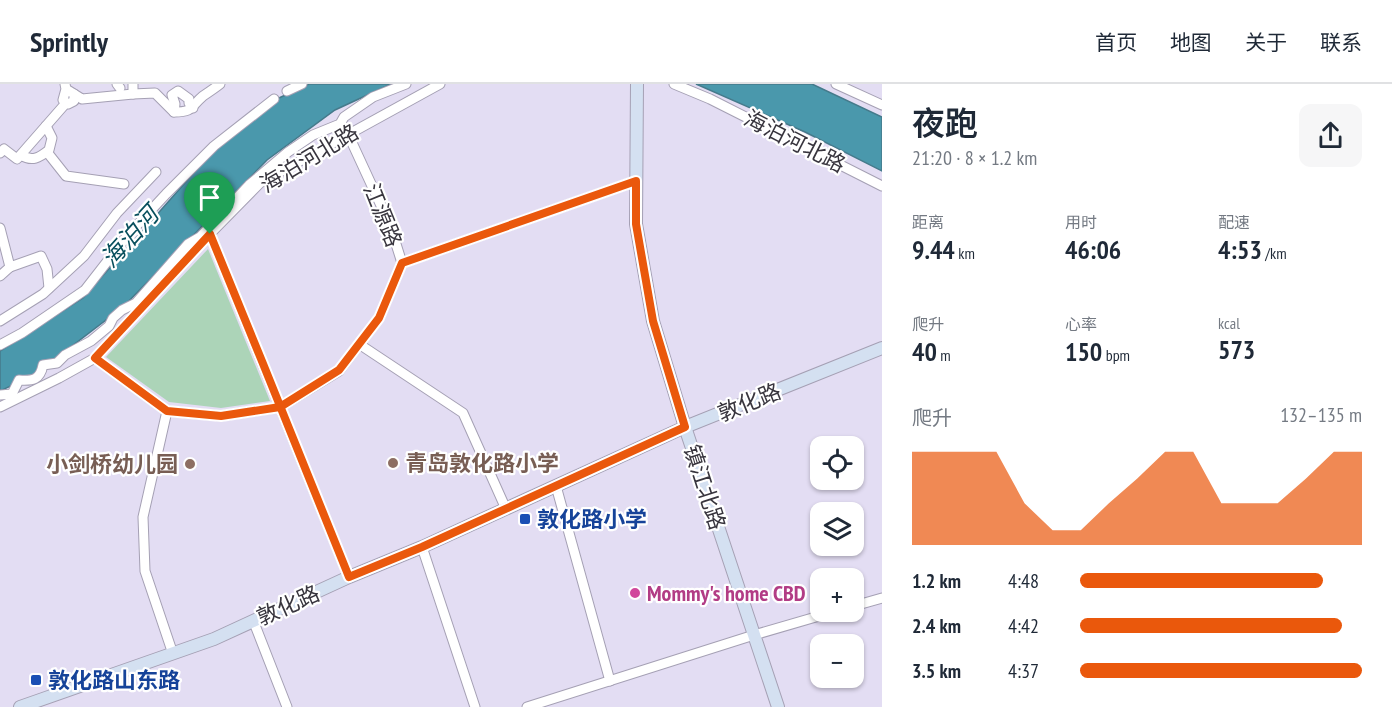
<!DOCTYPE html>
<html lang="zh">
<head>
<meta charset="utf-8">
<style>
  body { margin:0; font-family:"PT Sans Narrow","Noto Sans SC",sans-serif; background:#f6f6f7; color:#1f2937; height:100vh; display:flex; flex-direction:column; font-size:22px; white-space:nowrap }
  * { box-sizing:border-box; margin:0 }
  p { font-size:20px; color:#747a83 }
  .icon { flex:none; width:33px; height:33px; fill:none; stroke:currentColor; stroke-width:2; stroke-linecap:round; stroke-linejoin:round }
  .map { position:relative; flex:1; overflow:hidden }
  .details { display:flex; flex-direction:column; background:#fff; width:510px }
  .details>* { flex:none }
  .controls { position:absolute; left:810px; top:352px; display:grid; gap:12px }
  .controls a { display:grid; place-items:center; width:54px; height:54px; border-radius:12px; background:#fff; box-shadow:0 2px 4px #0004; font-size:30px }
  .pin { position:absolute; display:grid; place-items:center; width:51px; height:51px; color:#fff; margin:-62px -26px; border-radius:50% 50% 50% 0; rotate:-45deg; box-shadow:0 0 6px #0007 }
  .pin .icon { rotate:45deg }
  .round { display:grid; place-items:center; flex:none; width:63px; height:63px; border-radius:12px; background:#f6f6f7 }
  .head { display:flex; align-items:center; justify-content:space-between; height:102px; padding:0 30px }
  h1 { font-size:33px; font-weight:600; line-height:45px }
  .figures { display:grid; grid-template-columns:repeat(3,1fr); gap:9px; height:102px; padding:6px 30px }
  .figures div { display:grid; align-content:center }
  .figures b { font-size:26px; font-weight:600 }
  .figures small { font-size:16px; font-weight:400 }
  .figures p { font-size:16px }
  .chart { height:168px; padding:12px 30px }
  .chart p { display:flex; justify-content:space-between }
  .chart svg { width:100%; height:108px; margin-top:6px; fill:#ea580c; opacity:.7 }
  ul { padding:0 30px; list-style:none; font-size:20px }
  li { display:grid; grid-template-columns:96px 72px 1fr; align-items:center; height:45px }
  li i { height:15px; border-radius:8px; background:#ea580c }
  header { display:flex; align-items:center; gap:36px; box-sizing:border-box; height:84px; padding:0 30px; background:#fff; border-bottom:2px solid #e0e1e3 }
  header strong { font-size:28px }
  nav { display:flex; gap:33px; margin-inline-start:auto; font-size:21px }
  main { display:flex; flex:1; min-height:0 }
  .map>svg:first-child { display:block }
  .green { fill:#acd4b8 }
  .water { fill:#4a98ac; stroke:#457a8b; stroke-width:1.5 }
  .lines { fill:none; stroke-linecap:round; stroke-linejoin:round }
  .street-casing { stroke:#a5a0b4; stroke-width:11 }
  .secondary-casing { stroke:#a5a0b4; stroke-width:14 }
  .street { stroke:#fff; stroke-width:9 }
  .secondary { stroke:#d4e0f1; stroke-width:12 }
  .route-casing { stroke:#fff; stroke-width:12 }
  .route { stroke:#ea580c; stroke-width:8 }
  .education-dot { fill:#8d6e63; stroke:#fff; stroke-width:2 }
  .transit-dot { fill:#1a4fb4; stroke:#fff; stroke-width:2 }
  .hotel-dot { fill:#d1479c; stroke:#fff; stroke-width:2 }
  .labels { text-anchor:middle; stroke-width:4.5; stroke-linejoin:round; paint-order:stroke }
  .street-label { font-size:22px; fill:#38353e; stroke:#fff }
  .education-label { font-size:22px; font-weight:bold; fill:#785e54; stroke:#fff; text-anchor:start }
  .transit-label { font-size:22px; font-weight:bold; fill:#164399; stroke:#fff; text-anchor:start }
  .hotel-label { font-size:22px; font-weight:bold; fill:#b23c85; stroke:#fff; text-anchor:start }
  .water-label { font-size:24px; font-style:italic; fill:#084f5d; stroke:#fff }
</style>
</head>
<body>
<header>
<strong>Sprintly</strong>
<nav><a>首页</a><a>地图</a><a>关于</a><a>联系</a></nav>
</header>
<main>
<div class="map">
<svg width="882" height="623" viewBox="0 0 882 623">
  <rect width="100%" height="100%" fill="#e3ddf3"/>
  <!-- green -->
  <path class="green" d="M 208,165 L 270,317 L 221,324 L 169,318 L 106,273 Z"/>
  <!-- water -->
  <g class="water">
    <path d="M 309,0 L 391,0 L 335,26 L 267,76 L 123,223 L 34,291 L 0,307 L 0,267 L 83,214 L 215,65 L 279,14 Z"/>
    <path d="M 696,0 L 812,0 L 882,33 L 882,87 L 805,48 Z"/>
  </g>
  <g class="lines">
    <defs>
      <g id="street">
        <path d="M 65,0 L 66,5 L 63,16 L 68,20 L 74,17 L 74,10 L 66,5"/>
        <path d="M 117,0 L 120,4"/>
        <path d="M 674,0 L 710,15 L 882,102"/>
        <path d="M 836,0 L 882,21"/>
        <path d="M 287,7 L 302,0"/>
        <path d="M 74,10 L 82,15 L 133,10 L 133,0"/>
        <path d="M 133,10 L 155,9 L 174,28 C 194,28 190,23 203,12 C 209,8 215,4 220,0"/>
        <path d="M 174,28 L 175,20 L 172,11 L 178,7 L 189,15 L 189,19 L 193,24"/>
        <path d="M 47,68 L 66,92 L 124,100"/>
        <path d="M 0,69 L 4,65 L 17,75 L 66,19"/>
        <path d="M 21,71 C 32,78 39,74 49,66 L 52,54 L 46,42"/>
        <path d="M 0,144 L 10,183 L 0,192"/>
        <path d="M 210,150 L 349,493"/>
        <path d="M 402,179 L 636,97"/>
        <path d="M 10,183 L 41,172 L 47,185 L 49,204"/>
        <path d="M 0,237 L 43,210 L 84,172 L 117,129 L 156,88"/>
        <path d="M 359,260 L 463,329 L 506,425"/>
        <path d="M 0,261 L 22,249 L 85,206 L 127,152 L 166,110 L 214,62 L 274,15"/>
        <path d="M 95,274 L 167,327 L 221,332 L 280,323 L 339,287 L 379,234 L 402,179 L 390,141 L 348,50"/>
        <path d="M 0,311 L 12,310 L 19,296 C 33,297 40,296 43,281 L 57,279 L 65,271 L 91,257 L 109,242 L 113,234 L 122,226 L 136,219 L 188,160 L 200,153 L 249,101 L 288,68 L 313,51 L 340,40 L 344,33 L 373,13 L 406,0"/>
        <path d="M 0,323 L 59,294 L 95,274 L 200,160 L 260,99 L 440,0"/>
        <path d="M 167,327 L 143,433 L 145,487 L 173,570"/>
        <path d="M 556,402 L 610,597"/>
        <path d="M 422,463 L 475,623"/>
        <path d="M 854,522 L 882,514"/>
        <path d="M 253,536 L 287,623"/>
        <path d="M 527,623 L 754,551 L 833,528"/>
      </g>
      <g id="secondary">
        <path d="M 637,0 L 636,140 L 653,237 L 685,343 L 778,623"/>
        <path d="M 20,623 L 214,555 L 349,493 L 422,463 L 685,343 L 882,264"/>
      </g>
    </defs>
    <!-- street casing -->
    <use href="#street" class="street-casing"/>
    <!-- secondary casing -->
    <use href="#secondary" class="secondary-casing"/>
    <!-- street -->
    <use href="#street" class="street"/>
    <!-- secondary -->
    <use href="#secondary" class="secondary"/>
  </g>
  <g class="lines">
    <defs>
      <path id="route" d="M 210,150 C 257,264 303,379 349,493 L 422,463 L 685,343 L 653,237 L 636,140 L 636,97 L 402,179 L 379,234 L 339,286 L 280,323 L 221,332 L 167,327 L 95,274 L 210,150"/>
    </defs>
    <!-- route casing -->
    <use href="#route" class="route-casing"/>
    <!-- route -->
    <use href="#route" class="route"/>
  </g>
  <!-- markers -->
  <g class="education-dot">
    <circle cx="393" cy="379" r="6"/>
    <circle cx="190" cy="380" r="6"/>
  </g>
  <g class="transit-dot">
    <rect x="519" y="429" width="12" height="12" rx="3"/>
    <rect x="30" y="590" width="12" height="12" rx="3"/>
  </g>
  <circle class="hotel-dot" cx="635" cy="509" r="6"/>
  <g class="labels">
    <!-- street labels -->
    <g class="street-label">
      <text transform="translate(795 57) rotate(27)" y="8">海泊河北路</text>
      <text transform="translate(309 74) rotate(-31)" y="8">海泊河北路</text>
      <text transform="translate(383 131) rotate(68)" y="8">江源路</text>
      <text transform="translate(749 318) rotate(-22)" y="8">敦化路</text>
      <text transform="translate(705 403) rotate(72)" y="8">镇江北路</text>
      <text transform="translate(288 521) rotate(-24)" y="8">敦化路</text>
    </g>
    <!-- education labels -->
    <g class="education-label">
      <text x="405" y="387">青岛敦化路小学</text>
      <text x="178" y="388" text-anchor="end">小剑桥幼儿园</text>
    </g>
    <!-- transit labels -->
    <g class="transit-label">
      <text x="537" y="443">敦化路小学</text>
      <text x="48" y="604">敦化路山东路</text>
    </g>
    <!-- hotel labels -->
    <g class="hotel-label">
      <text x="647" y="517">Mommy's home CBD</text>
    </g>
    <!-- water labels -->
    <g class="water-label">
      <text transform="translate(130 153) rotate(-48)" y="8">海泊河</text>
    </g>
  </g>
</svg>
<div class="controls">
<a><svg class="icon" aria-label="locate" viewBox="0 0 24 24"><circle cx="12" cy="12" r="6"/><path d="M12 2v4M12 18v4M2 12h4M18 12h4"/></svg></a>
<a><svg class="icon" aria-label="layers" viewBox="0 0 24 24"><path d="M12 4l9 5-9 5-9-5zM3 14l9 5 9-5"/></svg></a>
<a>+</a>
<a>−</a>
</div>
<div class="pin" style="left:210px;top:150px;background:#1e9e55"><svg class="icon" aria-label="arrive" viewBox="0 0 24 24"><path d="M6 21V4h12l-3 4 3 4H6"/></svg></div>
</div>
<section class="details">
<div class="head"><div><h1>夜跑</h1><p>21:20 · 8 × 1.2 km</p></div><a class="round"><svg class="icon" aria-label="share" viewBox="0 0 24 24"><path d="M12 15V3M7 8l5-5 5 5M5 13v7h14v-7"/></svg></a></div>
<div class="figures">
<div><p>距离</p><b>9.44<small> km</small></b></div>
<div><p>用时</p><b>46:06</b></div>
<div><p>配速</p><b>4:53<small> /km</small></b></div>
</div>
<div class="figures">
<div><p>爬升</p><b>40<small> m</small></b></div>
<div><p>心率</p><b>150<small> bpm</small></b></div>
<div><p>kcal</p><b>573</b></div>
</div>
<div class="chart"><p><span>爬升</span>132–135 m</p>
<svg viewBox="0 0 160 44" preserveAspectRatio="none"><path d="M0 44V6L10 6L20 6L30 6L40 27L50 38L60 38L70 27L80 17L90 6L100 6L110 27L120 27L130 27L140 17L150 6L160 6V44z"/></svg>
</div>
<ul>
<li><b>1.2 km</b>4:48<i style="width:86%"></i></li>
<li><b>2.4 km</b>4:42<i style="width:93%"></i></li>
<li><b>3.5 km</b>4:37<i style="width:100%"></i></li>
</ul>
</section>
</main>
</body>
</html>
